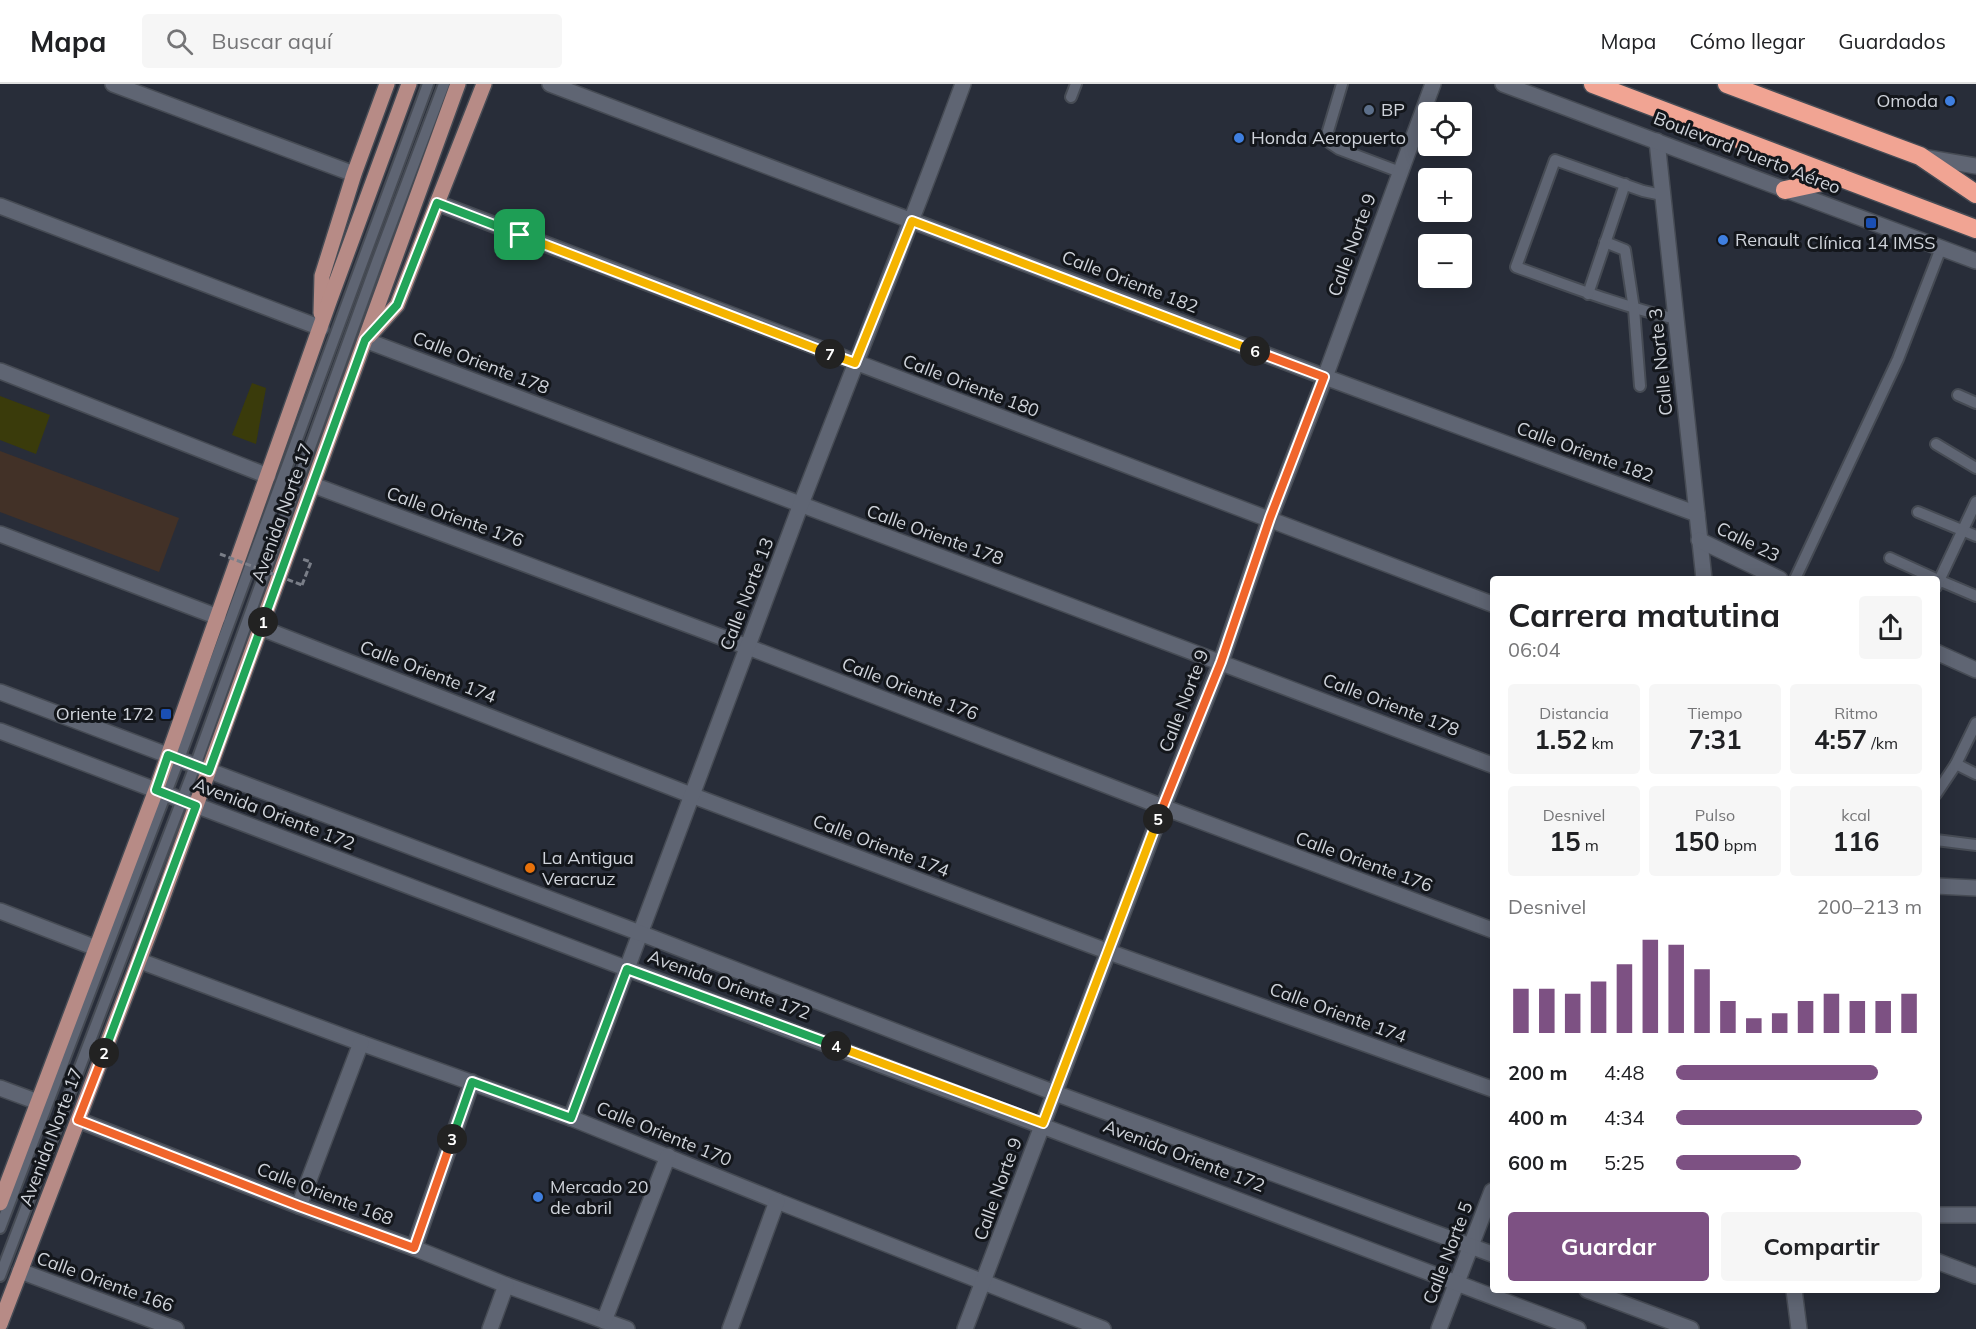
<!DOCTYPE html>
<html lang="es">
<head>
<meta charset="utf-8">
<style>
  body { margin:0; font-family:Mulish,sans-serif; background:#f6f6f6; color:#202124; height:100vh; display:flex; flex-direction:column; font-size:22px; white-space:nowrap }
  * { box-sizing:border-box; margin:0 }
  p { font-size:20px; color:#757577 }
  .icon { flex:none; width:33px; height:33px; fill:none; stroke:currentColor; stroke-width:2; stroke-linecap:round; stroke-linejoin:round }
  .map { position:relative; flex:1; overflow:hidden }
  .details { position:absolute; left:1490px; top:492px; width:450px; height:717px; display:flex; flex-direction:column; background:#fff; border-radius:6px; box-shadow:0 3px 15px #0003 }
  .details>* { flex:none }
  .fabs { position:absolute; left:1418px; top:18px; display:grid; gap:12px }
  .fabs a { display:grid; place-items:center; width:54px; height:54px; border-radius:6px; background:#fff; box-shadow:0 3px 15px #0003; font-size:30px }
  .pin { position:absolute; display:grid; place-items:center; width:51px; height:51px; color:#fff; margin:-26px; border-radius:12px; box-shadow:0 3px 9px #0006 }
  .km { position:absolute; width:30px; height:30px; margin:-15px; border-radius:50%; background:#222; color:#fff; font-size:16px; line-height:30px; text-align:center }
  .round { display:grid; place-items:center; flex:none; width:63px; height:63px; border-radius:6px; background:#f6f6f6 }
  .headline { display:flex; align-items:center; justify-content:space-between; height:102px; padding:0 18px }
  h1 { font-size:33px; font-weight:700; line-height:45px }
  .figures { display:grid; grid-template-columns:repeat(3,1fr); gap:9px; height:102px; padding:6px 18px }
  .figures div { display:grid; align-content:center; border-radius:6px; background:#f6f6f6; text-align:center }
  .figures b { font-size:26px; font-weight:700 }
  .figures small { font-size:16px; font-weight:400 }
  .figures p { font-size:16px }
  .chart { height:168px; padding:12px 18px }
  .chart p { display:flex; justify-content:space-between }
  .chart svg { width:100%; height:108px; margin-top:6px; stroke:#7d5183; stroke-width:6 }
  .primary-button { display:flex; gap:12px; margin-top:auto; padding:12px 18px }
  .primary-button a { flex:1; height:69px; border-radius:6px; background:#7d5183; color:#fff; font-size:24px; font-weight:700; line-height:69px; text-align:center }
  .primary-button a+a { background:#f6f6f6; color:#202124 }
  ul { padding:0 18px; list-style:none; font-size:20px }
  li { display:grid; grid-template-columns:96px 72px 1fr; align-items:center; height:45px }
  li i { height:15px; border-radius:8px; background:#7d5183 }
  header { display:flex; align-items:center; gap:36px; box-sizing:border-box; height:84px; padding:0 30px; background:#fff; border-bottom:2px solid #e0e0e0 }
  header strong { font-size:28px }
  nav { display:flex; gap:33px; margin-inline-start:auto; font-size:21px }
  .search { width:420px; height:54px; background:#f6f6f6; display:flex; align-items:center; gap:15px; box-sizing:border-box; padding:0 21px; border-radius:6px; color:#757577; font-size:22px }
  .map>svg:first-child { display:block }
  .industrial { fill:#423127 }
  .green { fill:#3a3b0b }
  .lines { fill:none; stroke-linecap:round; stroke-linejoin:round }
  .lane-casing { stroke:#464b54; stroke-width:14 }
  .street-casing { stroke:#464b54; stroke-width:18 }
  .secondary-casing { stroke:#464b54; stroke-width:18 }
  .primary-casing { stroke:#464b54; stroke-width:18 }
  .highway-casing { stroke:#464b54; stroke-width:21 }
  .path { stroke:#7a7e88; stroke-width:3; stroke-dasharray:6 3; stroke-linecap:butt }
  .lane { stroke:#5f6573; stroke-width:10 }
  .street { stroke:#5f6573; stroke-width:15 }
  .secondary { stroke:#5f6573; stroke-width:15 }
  .primary { stroke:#b78b86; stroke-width:15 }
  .highway { stroke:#f1a493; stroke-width:18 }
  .path-bridge { stroke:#7a7e88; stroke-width:3; stroke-dasharray:6 3; stroke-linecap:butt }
  .split-1-casing { stroke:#fff; stroke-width:12 }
  .split-2-casing { stroke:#fff; stroke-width:12 }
  .split-3-casing { stroke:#fff; stroke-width:12 }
  .split-4-casing { stroke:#fff; stroke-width:12 }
  .split-5-casing { stroke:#fff; stroke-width:12 }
  .split-6-casing { stroke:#fff; stroke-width:12 }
  .split-7-casing { stroke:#fff; stroke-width:12 }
  .split-8-casing { stroke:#fff; stroke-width:12 }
  .split-1 { stroke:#22a559; stroke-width:8 }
  .split-2 { stroke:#22a559; stroke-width:8 }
  .split-3 { stroke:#f0652b; stroke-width:8 }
  .split-4 { stroke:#22a559; stroke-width:8 }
  .split-5 { stroke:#f5b400; stroke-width:8 }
  .split-6 { stroke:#f0652b; stroke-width:8 }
  .split-7 { stroke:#f5b400; stroke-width:8 }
  .split-8 { stroke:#f5b400; stroke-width:8 }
  .shop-dot { fill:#3f7fe0; stroke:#13161b; stroke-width:2 }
  .service-dot { fill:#5c6f8a; stroke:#13161b; stroke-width:2 }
  .transit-dot { fill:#1a4fb4; stroke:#13161b; stroke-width:2 }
  .food-dot { fill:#e8710a; stroke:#13161b; stroke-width:2 }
  .labels { text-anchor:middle; stroke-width:6; stroke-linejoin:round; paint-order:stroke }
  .poi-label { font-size:18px; fill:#cfd3da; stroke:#13161b; text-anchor:start }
  .street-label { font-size:18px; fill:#cfd3da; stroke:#13161b }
</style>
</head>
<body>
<header>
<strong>Mapa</strong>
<div class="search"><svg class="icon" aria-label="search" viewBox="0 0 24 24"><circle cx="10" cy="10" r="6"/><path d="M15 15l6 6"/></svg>Buscar aquí</div>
<nav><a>Mapa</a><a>Cómo llegar</a><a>Guardados</a></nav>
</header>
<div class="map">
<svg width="1976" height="1245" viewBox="0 0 1976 1245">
  <rect width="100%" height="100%" fill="#282d39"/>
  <!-- industrial -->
  <path class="industrial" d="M 0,367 L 179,434 L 159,488 L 0,428 Z"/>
  <!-- green -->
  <g class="green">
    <path d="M 252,299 L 266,304 L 256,360 L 232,351 Z"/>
    <path d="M 0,312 L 50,331 L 36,370 L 0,356 Z"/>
  </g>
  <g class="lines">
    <defs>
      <g id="lane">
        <path d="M 1342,0 L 1328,47 L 1330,59 L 1339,65 L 1400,88"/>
        <path d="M 1071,13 L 1076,0"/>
        <path d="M 1662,111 L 1643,107 L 1555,76 L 1516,183 C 1569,202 1620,222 1676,235"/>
        <path d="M 1605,158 L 1625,166 L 1634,225 L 1640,302"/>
        <path d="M 1588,210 L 1625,100"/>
        <path d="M 1958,311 L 1976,319"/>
        <path d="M 1936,360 L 1976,384"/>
        <path d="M 1918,428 L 1976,452"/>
        <path d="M 1890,474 L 1936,495"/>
        <path d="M 1795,495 L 1898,275 L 1941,164"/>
        <path d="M 1936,495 L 1976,512"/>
        <path d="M 1936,503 L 1976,418"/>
        <path d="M 1956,680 L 1976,690"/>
        <path d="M 1936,710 L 1956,680 L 1976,639"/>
        <path d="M 1936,756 L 1976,761"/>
        <path d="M 0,1144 L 179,675 L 428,0"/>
        <path d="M 0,1192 L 195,682 L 377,178 L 444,0"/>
      </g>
      <g id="street">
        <path d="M 113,0 L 354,90"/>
        <path d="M 550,0 L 1325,293 L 1697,430"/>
        <path d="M 1657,57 L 1704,495"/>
        <path d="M 437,119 L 1492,520"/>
        <path d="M 0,122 L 321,244"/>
        <path d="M 365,256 L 1492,681"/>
        <path d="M 0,287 L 268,392"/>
        <path d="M 313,401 L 748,563 L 1163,723 L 1492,846"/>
        <path d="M 0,450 L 218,533"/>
        <path d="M 1699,456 L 1780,495"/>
        <path d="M 261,544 L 691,711 L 1109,868 L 1492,1005"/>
        <path d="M 1936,568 L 1976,586"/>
        <path d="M 1936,802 L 1976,804"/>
        <path d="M 0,827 L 96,864"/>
        <path d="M 140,877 L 361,959 L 571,1034 L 777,1117 L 1103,1245"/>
        <path d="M 0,1004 L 38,1018"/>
        <path d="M 571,1034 C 648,829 724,624 801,420 C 855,280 911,141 963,0"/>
        <path d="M 78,1036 L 299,1122 L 414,1164 L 506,1201 L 627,1245"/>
        <path d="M 299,1122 L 361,959"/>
        <path d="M 1936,1131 L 1976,1131"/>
        <path d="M 414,1164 L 472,998"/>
        <path d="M 1936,1177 L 1976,1192"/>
        <path d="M 20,1187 L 176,1245"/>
        <path d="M 1794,1206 L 1799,1245"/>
        <path d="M 604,1237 L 668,1072"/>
        <path d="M 490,1245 L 506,1201"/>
        <path d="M 730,1245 L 777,1117"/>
        <path d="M 965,1245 L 1163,723 L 1221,578 L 1270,434 L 1325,293 L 1433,0"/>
        <path d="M 1439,1245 L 1492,1107"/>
      </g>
      <g id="secondary">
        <path d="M 1503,0 L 1976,177"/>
        <path d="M 1923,73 L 1976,82"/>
        <path d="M 0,608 L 640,849 L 1055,1009 L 1492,1170"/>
        <path d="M 0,647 C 526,847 1054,1042 1578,1245"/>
        <path d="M 1587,1206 L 1691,1245"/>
      </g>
      <g id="primary">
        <path d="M 321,229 L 322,192 L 354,90 L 387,0"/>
        <path d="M 369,252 L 397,221 L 484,0"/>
        <path d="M 0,1119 L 156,706 L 329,218 L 409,0"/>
        <path d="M 0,1240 L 154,837 L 458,0"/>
      </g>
      <g id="highway">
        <path d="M 1593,0 L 1976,145"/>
        <path d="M 1727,0 L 1920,72 L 1976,110"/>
        <path d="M 1785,106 L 1841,94"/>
      </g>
    </defs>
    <!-- lane casing -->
    <use href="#lane" class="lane-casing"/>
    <!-- street casing -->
    <use href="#street" class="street-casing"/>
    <!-- secondary casing -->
    <use href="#secondary" class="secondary-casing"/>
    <!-- primary casing -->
    <use href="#primary" class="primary-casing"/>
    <!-- highway casing -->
    <use href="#highway" class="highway-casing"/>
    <!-- path -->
    <path class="path" d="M 302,501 L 311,478 L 302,475"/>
    <!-- lane -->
    <use href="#lane" class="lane"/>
    <!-- street -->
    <use href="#street" class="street"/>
    <!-- secondary -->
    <use href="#secondary" class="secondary"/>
    <!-- primary -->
    <use href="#primary" class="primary"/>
    <!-- highway -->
    <use href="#highway" class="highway"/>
    <!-- path-bridge -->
    <path class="path-bridge" d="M 220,470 L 302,501"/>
  </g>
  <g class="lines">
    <defs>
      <path id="split-1" d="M 263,538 L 365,256 L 397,221 L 437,119 L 520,151"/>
      <path id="split-2" d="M 104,969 L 196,722 L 156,706 L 168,671 L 209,687 L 263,538"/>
      <path id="split-3" d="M 104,969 L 78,1036 L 299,1122 L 414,1164 L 452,1055"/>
      <path id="split-4" d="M 452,1055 L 472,998 L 571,1034 L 627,885 L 836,962"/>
      <path id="split-5" d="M 836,962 L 1043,1039 L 1158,735"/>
      <path id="split-6" d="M 1158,735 L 1221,578 L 1270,434 L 1324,293 L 1255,267"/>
      <path id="split-7" d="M 830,270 L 855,279 L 912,137 L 1255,267"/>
      <path id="split-8" d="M 520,151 L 830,270"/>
    </defs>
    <!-- split-1 casing -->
    <use href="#split-1" class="split-1-casing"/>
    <!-- split-2 casing -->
    <use href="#split-2" class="split-2-casing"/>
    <!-- split-3 casing -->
    <use href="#split-3" class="split-3-casing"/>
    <!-- split-4 casing -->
    <use href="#split-4" class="split-4-casing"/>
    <!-- split-5 casing -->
    <use href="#split-5" class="split-5-casing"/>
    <!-- split-6 casing -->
    <use href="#split-6" class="split-6-casing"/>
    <!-- split-7 casing -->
    <use href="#split-7" class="split-7-casing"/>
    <!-- split-8 casing -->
    <use href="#split-8" class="split-8-casing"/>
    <!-- split-1 -->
    <use href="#split-1" class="split-1"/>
    <!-- split-2 -->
    <use href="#split-2" class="split-2"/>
    <!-- split-3 -->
    <use href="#split-3" class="split-3"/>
    <!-- split-4 -->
    <use href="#split-4" class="split-4"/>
    <!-- split-5 -->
    <use href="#split-5" class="split-5"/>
    <!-- split-6 -->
    <use href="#split-6" class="split-6"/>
    <!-- split-7 -->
    <use href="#split-7" class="split-7"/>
    <!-- split-8 -->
    <use href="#split-8" class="split-8"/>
  </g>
  <!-- markers -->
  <g class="shop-dot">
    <circle cx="1950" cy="17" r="6"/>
    <circle cx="1239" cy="54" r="6"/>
    <circle cx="1723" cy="156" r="6"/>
    <circle cx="538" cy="1113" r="6"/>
  </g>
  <circle class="service-dot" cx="1369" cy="26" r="6"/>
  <g class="transit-dot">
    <rect x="1865" y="133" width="12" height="12" rx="3"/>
    <rect x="160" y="624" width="12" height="12" rx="3"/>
  </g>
  <circle class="food-dot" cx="530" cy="784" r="6"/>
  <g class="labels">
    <!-- poi labels -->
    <g class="poi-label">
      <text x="1938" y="23" text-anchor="end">Omoda</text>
      <text x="1381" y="32">BP</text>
      <text x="1251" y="60">Honda Aeropuerto</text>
      <text x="1735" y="162">Renault</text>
      <text x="1871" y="165" text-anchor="middle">Clínica 14 IMSS</text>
      <text x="154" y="636" text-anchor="end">Oriente 172</text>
      <text x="542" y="780">La Antigua<tspan x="542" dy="21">Veracruz</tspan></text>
      <text x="550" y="1109">Mercado 20<tspan x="550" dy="21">de abril</tspan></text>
    </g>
    <!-- street labels -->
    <g class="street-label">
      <text transform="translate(1747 69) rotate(21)" y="6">Boulevard Puerto Aéreo</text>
      <text transform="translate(1352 161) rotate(-70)" y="6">Calle Norte 9</text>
      <text transform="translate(1130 198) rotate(21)" y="6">Calle Oriente 182</text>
      <text transform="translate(1661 278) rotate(-96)" y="6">Calle Norte 3</text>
      <text transform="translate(481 279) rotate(21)" y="6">Calle Oriente 178</text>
      <text transform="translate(971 302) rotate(21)" y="6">Calle Oriente 180</text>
      <text transform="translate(1585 368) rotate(20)" y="6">Calle Oriente 182</text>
      <text transform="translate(282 429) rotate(-70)" y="6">Avenida Norte 17</text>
      <text transform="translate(455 433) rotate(20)" y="6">Calle Oriente 176</text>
      <text transform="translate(935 451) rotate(20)" y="6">Calle Oriente 178</text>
      <text transform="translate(1748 458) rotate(26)" y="6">Calle 23</text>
      <text transform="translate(747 510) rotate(-69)" y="6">Calle Norte 13</text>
      <text transform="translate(428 588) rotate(21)" y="6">Calle Oriente 174</text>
      <text transform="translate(910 605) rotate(21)" y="6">Calle Oriente 176</text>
      <text transform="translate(1184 617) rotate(-69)" y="6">Calle Norte 9</text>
      <text transform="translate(1391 621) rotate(21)" y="6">Calle Oriente 178</text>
      <text transform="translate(274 730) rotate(21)" y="6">Avenida Oriente 172</text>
      <text transform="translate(881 762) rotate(21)" y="6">Calle Oriente 174</text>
      <text transform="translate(1364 778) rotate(20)" y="6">Calle Oriente 176</text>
      <text transform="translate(729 901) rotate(20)" y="6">Avenida Oriente 172</text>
      <text transform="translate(1338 929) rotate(20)" y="6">Calle Oriente 174</text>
      <text transform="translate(664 1050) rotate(22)" y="6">Calle Oriente 170</text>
      <text transform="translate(51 1053) rotate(-69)" y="6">Avenida Norte 17</text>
      <text transform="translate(1184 1072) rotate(21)" y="6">Avenida Oriente 172</text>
      <text transform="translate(998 1105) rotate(-70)" y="6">Calle Norte 9</text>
      <text transform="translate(325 1110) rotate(21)" y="6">Calle Oriente 168</text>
      <text transform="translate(1448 1169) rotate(-69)" y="6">Calle Norte 5</text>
      <text transform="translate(105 1198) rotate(20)" y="6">Calle Oriente 166</text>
    </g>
  </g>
</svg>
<div class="fabs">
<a><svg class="icon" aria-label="locate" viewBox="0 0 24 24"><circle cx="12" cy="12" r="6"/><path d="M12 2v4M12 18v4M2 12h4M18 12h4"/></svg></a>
<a>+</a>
<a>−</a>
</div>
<div class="pin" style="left:520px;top:151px;background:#1e9e55"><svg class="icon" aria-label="arrive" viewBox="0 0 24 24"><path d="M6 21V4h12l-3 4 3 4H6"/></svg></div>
<b class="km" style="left:263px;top:538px">1</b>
<b class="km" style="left:104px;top:969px">2</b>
<b class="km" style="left:452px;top:1055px">3</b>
<b class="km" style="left:836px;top:962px">4</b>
<b class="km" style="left:1158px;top:735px">5</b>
<b class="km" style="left:1255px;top:267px">6</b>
<b class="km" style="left:830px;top:270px">7</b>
<section class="details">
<div class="headline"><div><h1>Carrera matutina</h1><p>06:04</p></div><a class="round"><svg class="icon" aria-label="share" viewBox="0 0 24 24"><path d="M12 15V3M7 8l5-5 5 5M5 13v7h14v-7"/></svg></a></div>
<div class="figures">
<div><p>Distancia</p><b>1.52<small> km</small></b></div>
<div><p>Tiempo</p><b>7:31</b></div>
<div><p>Ritmo</p><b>4:57<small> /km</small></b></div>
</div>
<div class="figures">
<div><p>Desnivel</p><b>15<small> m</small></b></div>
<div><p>Pulso</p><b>150<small> bpm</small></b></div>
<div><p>kcal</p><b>116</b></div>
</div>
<div class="chart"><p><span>Desnivel</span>200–213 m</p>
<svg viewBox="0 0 160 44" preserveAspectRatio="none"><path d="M5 44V26M15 44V26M25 44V28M35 44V23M45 44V16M55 44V6M65 44V8M75 44V18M85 44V31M95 44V38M105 44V36M115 44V31M125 44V28M135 44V31M145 44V31M155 44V28"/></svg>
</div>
<ul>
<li><b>200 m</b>4:48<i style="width:82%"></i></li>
<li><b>400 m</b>4:34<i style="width:100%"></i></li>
<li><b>600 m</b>5:25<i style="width:51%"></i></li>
</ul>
<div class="primary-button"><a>Guardar</a><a>Compartir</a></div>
</section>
</div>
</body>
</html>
